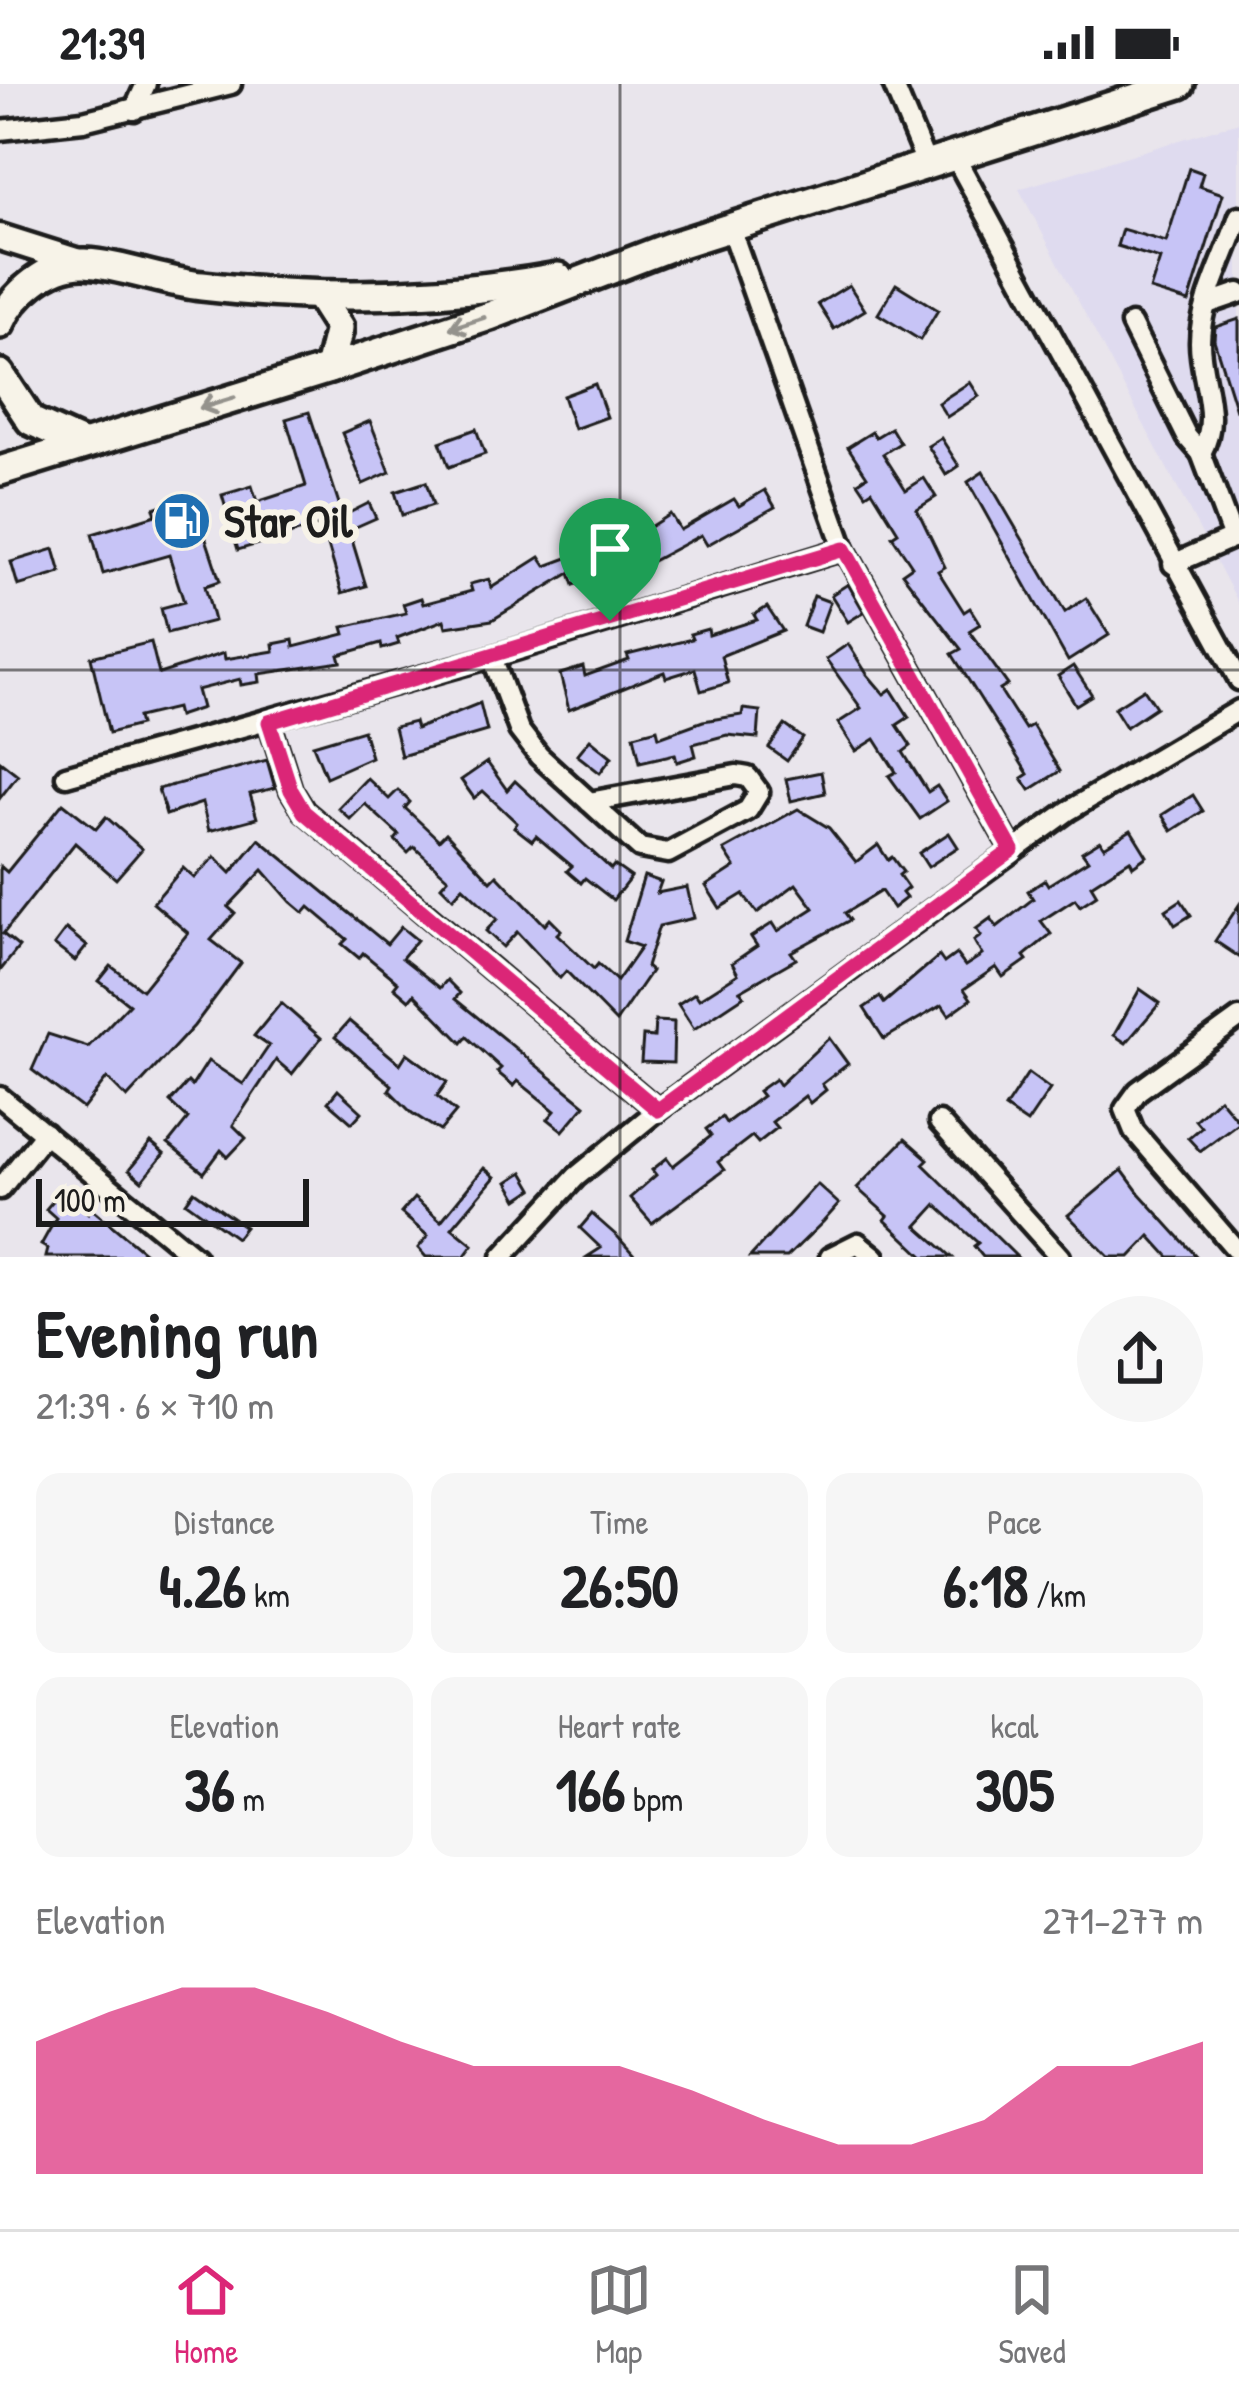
<!DOCTYPE html>
<html lang="en">
<head>
<meta charset="utf-8">
<style>
  body { margin:0; font-family:"Patrick Hand",sans-serif; background:#f6f6f6; color:#202124; height:100vh; display:flex; flex-direction:column; font-size:45px; white-space:nowrap }
  * { box-sizing:border-box; margin:0 }
  p { font-size:39px; color:#757577 }
  .icon { flex:none; width:66px; height:66px; fill:none; stroke:currentColor; stroke-width:2; stroke-linecap:round; stroke-linejoin:round }
  .map { position:relative; height:1173px; overflow:hidden }
  .side { display:flex; flex-direction:column; background:#fff; flex:1 }
  .side>* { flex:none }
  .scale { position:absolute; left:36px; bottom:30px; width:273px; box-sizing:border-box; padding-left:12px; border:6px solid #1c1c1c; border-top:0; font-size:33px; line-height:42px; white-space:nowrap; color:#1c1c1c; -webkit-text-stroke:9px #f7f3e8; paint-order:stroke }
  .pin { position:absolute; display:grid; place-items:center; width:102px; height:102px; color:#fff; margin:-123px -51px; border-radius:50% 50% 50% 0; rotate:-45deg; box-shadow:0 0 12px #0007 }
  .pin .icon { rotate:45deg }
  .round { display:grid; place-items:center; flex:none; width:126px; height:126px; border-radius:63px; background:#f6f6f6 }
  .summary { display:flex; align-items:center; justify-content:space-between; height:204px; padding:0 36px }
  h1 { font-size:66px; font-weight:700; line-height:90px }
  .stats { display:grid; grid-template-columns:repeat(3,1fr); gap:18px; height:204px; padding:12px 36px }
  .stats div { display:grid; align-content:center; border-radius:24px; background:#f6f6f6; text-align:center }
  .stats b { font-size:60px; font-weight:700 }
  .stats small { font-size:33px; font-weight:400 }
  .stats p { font-size:33px }
  .chart { height:336px; padding:24px 36px }
  .chart p { display:flex; justify-content:space-between }
  .chart svg { width:100%; height:216px; margin-top:12px; fill:#db2777; opacity:.7 }
  .status { display:flex; justify-content:space-between; align-items:center; height:84px; padding:0 60px; background:#fff; direction:ltr }
  .status svg { height:33px; fill:currentColor }
  .dock { display:flex; justify-content:space-around; align-items:center; height:168px; border-top:3px solid #e0e0e0; background:#fff; font-size:33px; color:#757577 }
  .dock a { display:grid; justify-items:center; gap:6px }
  .dock .current { color:#db2777 }
  .map>svg:first-child { display:block }
  .built { fill:#dfdbef }
  .building { fill:#c7c4f6; stroke:#1c1c1c; stroke-width:3 }
  .lines { fill:none; stroke-linecap:round; stroke-linejoin:round }
  .minor-casing { stroke:#1c1c1c; stroke-width:27 }
  .major-casing { stroke:#1c1c1c; stroke-width:33 }
  .highway-casing { stroke:#1c1c1c; stroke-width:36 }
  .minor { stroke:#f7f3e8; stroke-width:18 }
  .major { stroke:#f7f3e8; stroke-width:24 }
  .highway { stroke:#f7f3e8; stroke-width:27 }
  .oneway { stroke:#94928c }
  .route-casing { stroke:#fff; stroke-width:24 }
  .route { stroke:#db2777; stroke-width:15 }
  .grid { fill:none; stroke:#1c1c1c; stroke-width:3; stroke-opacity:0.55 }
  .labels { text-anchor:middle; stroke-width:12; stroke-linejoin:round; paint-order:stroke }
  .poi-label { font-size:45px; font-weight:bold; fill:#1c1c1c; stroke:#f7f3e8; text-anchor:start }
</style>
</head>
<body>
<div class="status"><b>21:39</b><svg viewBox="0 0 49 12"><path d="M0 12V9h3v3zM5 12V6h3v6zM10 12V3h3v9zM15 12V0h3v12zM26 1h20v11H26zM47 4h2v5h-2z"/></svg></div>
<div class="map">
<svg width="1239" height="1173" viewBox="0 0 1239 1173">
  <rect width="100%" height="100%" fill="#e9e5ec"/>
  <filter id="ink" filterUnits="userSpaceOnUse"><feTurbulence type="fractalNoise" baseFrequency=".00833" numOctaves="2"/><feDisplacementMap in="SourceGraphic" scale="24" xChannelSelector="R" yChannelSelector="G"/><feConvolveMatrix kernelMatrix="1 2 1 2 8 2 1 2 1" color-interpolation-filters="sRGB"/></filter>
  <g filter="url(#ink)">
    <!-- built -->
    <path class="built" d="M 1239,38 L 1239,520 L 1019,105 Z"/>
    <!-- building -->
    <g class="building">
      <path d="M 1189,84 L 1203,89 L 1199,102 L 1223,110 L 1189,218 L 1150,206 L 1160,175 L 1117,162 L 1122,145 L 1166,158 Z"/>
      <path d="M 896,200 L 938,226 L 920,256 L 878,230 Z"/>
      <path d="M 849,201 L 865,226 L 834,245 L 818,220 Z"/>
      <path d="M 1239,235 L 1239,325 L 1236,326 L 1214,256 L 1215,243 Z"/>
      <path d="M 970,298 L 979,312 L 947,333 L 938,319 Z"/>
      <path d="M 595,300 L 607,333 L 574,345 L 563,312 Z"/>
      <path d="M 309,328 L 343,432 L 369,419 L 376,434 L 349,446 L 366,502 L 342,509 L 322,441 L 238,466 L 222,411 L 252,402 L 257,418 L 306,402 L 286,335 Z"/>
      <path d="M 370,337 L 390,388 L 363,400 L 342,349 Z"/>
      <path d="M 891,344 L 900,359 L 883,370 L 906,406 L 924,394 L 936,413 L 917,425 L 945,483 L 938,487 L 964,528 L 970,524 L 980,540 L 969,547 L 1008,601 L 1000,606 L 1025,645 L 1032,641 L 1060,687 L 1030,706 L 1022,694 L 1028,690 L 952,570 L 961,565 L 902,489 L 912,482 L 892,452 L 898,448 L 872,406 L 866,410 L 858,398 L 867,392 L 848,363 L 872,348 L 876,353 Z"/>
      <path d="M 476,345 L 485,370 L 449,383 L 440,358 Z"/>
      <path d="M 941,354 L 959,382 L 946,391 L 928,362 Z"/>
      <path d="M 983,388 L 1065,528 L 1086,514 L 1109,551 L 1068,577 L 968,398 Z"/>
      <path d="M 426,398 L 433,421 L 402,431 L 395,408 Z"/>
      <path d="M 765,406 L 775,423 L 707,461 L 701,451 L 645,481 L 629,456 L 670,430 L 680,446 L 734,415 L 739,422 Z"/>
      <path d="M 192,412 L 220,497 L 205,502 L 214,537 L 167,549 L 161,524 L 184,518 L 169,471 L 103,490 L 92,450 L 156,431 L 154,424 Z"/>
      <path d="M 610,446 L 624,494 L 604,500 L 602,491 L 574,501 L 570,489 L 492,536 L 446,543 L 444,536 L 397,554 L 399,560 L 382,565 L 381,559 L 339,571 L 341,578 L 259,590 L 260,598 L 241,601 L 240,595 L 197,606 L 202,624 L 178,632 L 176,624 L 138,633 L 140,641 L 109,649 L 91,573 L 151,558 L 159,590 L 224,569 L 225,575 L 274,567 L 273,560 L 293,556 L 294,563 L 345,550 L 343,543 L 406,529 L 403,520 L 421,514 L 423,520 L 472,507 L 470,500 L 489,495 L 491,504 L 540,473 L 546,482 L 594,464 L 590,452 Z"/>
      <path d="M 54,465 L 61,489 L 18,502 L 11,478 Z"/>
      <path d="M 848,500 L 864,528 L 848,538 L 831,511 Z"/>
      <path d="M 814,512 L 830,518 L 819,548 L 803,542 Z"/>
      <path d="M 767,523 L 783,547 L 721,572 L 728,599 L 701,607 L 695,585 L 666,594 L 664,588 L 569,626 L 560,590 L 583,583 L 585,592 L 629,576 L 627,571 L 692,555 L 690,550 L 708,545 L 709,551 L 757,536 L 754,531 Z"/>
      <path d="M 848,560 L 867,590 L 884,610 L 891,605 L 909,633 L 897,641 L 911,662 L 903,668 L 928,708 L 937,702 L 947,717 L 920,735 L 889,692 L 896,688 L 875,655 L 856,667 L 838,639 L 861,624 L 826,575 Z"/>
      <path d="M 1073,582 L 1092,611 L 1076,621 L 1058,592 Z"/>
      <path d="M 1144,605 L 1156,623 L 1126,643 L 1114,624 Z"/>
      <path d="M 480,619 L 487,647 L 401,672 L 394,643 L 414,638 L 416,645 Z"/>
      <path d="M 743,625 L 760,627 L 758,654 L 727,651 L 693,660 L 696,672 L 677,678 L 675,670 L 640,678 L 634,651 L 657,645 L 659,653 L 703,637 L 742,631 Z"/>
      <path d="M 785,641 L 803,654 L 787,677 L 769,664 Z"/>
      <path d="M 363,646 L 371,673 L 326,693 L 313,661 Z"/>
      <path d="M 590,655 L 612,673 L 600,689 L 577,671 Z"/>
      <path d="M 267,676 L 275,704 L 250,710 L 257,734 L 209,747 L 202,719 L 166,731 L 158,705 Z"/>
      <path d="M 0,677 L 18,691 L 0,714 Z"/>
      <path d="M 487,678 L 507,706 L 515,697 L 611,785 L 614,781 L 631,793 L 613,816 L 585,794 L 581,799 L 567,787 L 572,782 L 536,752 L 532,757 L 514,743 L 517,739 L 483,707 L 474,714 L 461,696 Z"/>
      <path d="M 821,688 L 825,709 L 791,717 L 786,695 Z"/>
      <path d="M 367,694 L 389,715 L 398,706 L 410,718 L 405,724 L 439,756 L 446,749 L 491,797 L 497,791 L 545,841 L 550,835 L 561,846 L 557,850 L 594,885 L 598,880 L 617,897 L 641,863 L 624,857 L 644,792 L 661,798 L 657,809 L 687,803 L 694,834 L 659,842 L 646,883 L 651,887 L 616,938 L 566,887 L 560,894 L 517,848 L 503,863 L 486,847 L 497,835 L 463,803 L 453,814 L 441,802 L 448,794 L 414,763 L 408,769 L 395,756 L 399,751 L 365,720 L 350,735 L 338,724 Z"/>
      <path d="M 1193,711 L 1203,727 L 1172,747 L 1162,731 Z"/>
      <path d="M 63,719 L 96,745 L 106,733 L 142,765 L 116,795 L 75,759 L 3,850 L 19,863 L 0,887 L 0,782 L 7,788 Z"/>
      <path d="M 798,725 L 829,744 L 856,778 L 878,761 L 888,776 L 892,773 L 903,788 L 899,791 L 908,804 L 902,809 L 906,814 L 893,824 L 881,807 L 845,829 L 850,836 L 791,868 L 796,875 L 740,907 L 744,912 L 694,945 L 678,920 L 695,909 L 699,915 L 738,890 L 732,879 L 757,862 L 751,853 L 773,839 L 778,847 L 814,824 L 796,800 L 757,829 L 743,810 L 720,824 L 706,802 L 735,783 L 724,766 Z"/>
      <path d="M 1131,746 L 1147,772 L 1133,782 L 1130,776 L 1091,801 L 1097,811 L 1080,822 L 1075,815 L 1041,837 L 1051,850 L 1024,872 L 1027,876 L 1003,893 L 996,883 L 964,905 L 971,915 L 949,931 L 942,921 L 884,955 L 864,924 L 880,913 L 884,919 L 939,872 L 944,879 L 956,870 L 965,882 L 982,871 L 974,857 L 981,852 L 976,845 L 991,834 L 997,843 L 1033,815 L 1028,807 L 1045,796 L 1048,801 L 1088,776 L 1082,768 L 1100,757 L 1104,763 Z"/>
      <path d="M 949,749 L 958,763 L 928,783 L 919,769 Z"/>
      <path d="M 259,755 L 387,860 L 401,843 L 417,856 L 402,874 L 440,904 L 447,896 L 460,909 L 455,915 L 585,1021 L 563,1047 L 548,1035 L 555,1027 L 518,997 L 514,1002 L 497,988 L 501,984 L 467,953 L 462,959 L 414,910 L 409,916 L 394,903 L 398,898 L 363,869 L 359,874 L 342,860 L 347,855 L 309,823 L 304,829 L 291,818 L 263,786 L 228,823 L 235,829 L 211,856 L 241,879 L 194,942 L 127,1014 L 107,994 L 83,1025 L 32,986 L 48,950 L 88,963 L 129,920 L 99,897 L 111,882 L 142,906 L 188,849 L 153,819 L 183,784 L 194,794 L 215,773 L 231,789 Z"/>
      <path d="M 1181,816 L 1191,831 L 1175,841 L 1166,826 Z"/>
      <path d="M 1239,821 L 1239,873 L 1215,857 Z"/>
      <path d="M 66,845 L 87,862 L 75,877 L 54,861 Z"/>
      <path d="M 1140,905 L 1160,919 L 1126,959 L 1114,951 Z"/>
      <path d="M 281,919 L 321,954 L 292,990 L 276,976 L 233,1041 L 246,1054 L 228,1073 L 221,1066 L 204,1089 L 168,1060 L 188,1035 L 170,1018 L 188,998 L 192,1002 L 208,977 L 243,1000 L 269,962 L 254,952 Z"/>
      <path d="M 349,937 L 400,980 L 407,969 L 447,998 L 437,1012 L 456,1028 L 440,1047 L 412,1029 L 389,1006 L 392,1001 L 335,953 Z"/>
      <path d="M 655,937 L 674,938 L 673,979 L 641,978 L 643,952 L 654,953 Z"/>
      <path d="M 829,954 L 848,980 L 822,1000 L 826,1006 L 810,1019 L 805,1012 L 772,1038 L 777,1044 L 758,1059 L 752,1052 L 718,1078 L 724,1086 L 652,1139 L 630,1114 L 656,1091 L 652,1086 L 667,1074 L 673,1082 L 711,1052 L 706,1045 L 722,1033 L 726,1039 L 762,1012 L 758,1007 L 775,995 L 779,1001 Z"/>
      <path d="M 1028,989 L 1050,1005 L 1027,1039 L 1005,1024 Z"/>
      <path d="M 338,1006 L 362,1028 L 352,1039 L 328,1018 Z"/>
      <path d="M 1219,1014 L 1239,1038 L 1200,1067 L 1188,1054 L 1201,1043 L 1195,1036 Z"/>
      <path d="M 905,1055 L 928,1075 L 923,1080 L 1017,1173 L 983,1173 L 974,1162 L 978,1159 L 936,1121 L 917,1142 L 952,1173 L 924,1173 L 885,1136 L 888,1132 L 857,1104 Z"/>
      <path d="M 151,1059 L 164,1070 L 142,1097 L 129,1086 Z"/>
      <path d="M 484,1084 L 495,1093 L 452,1144 L 473,1161 L 464,1173 L 426,1173 L 418,1164 L 428,1152 L 401,1129 L 414,1114 L 441,1137 Z"/>
      <path d="M 1122,1086 L 1139,1109 L 1197,1173 L 1169,1173 L 1150,1152 L 1130,1173 L 1109,1173 L 1068,1131 Z"/>
      <path d="M 523,1088 L 533,1105 L 518,1115 L 508,1098 Z"/>
      <path d="M 817,1100 L 839,1120 L 823,1138 L 787,1173 L 750,1173 Z"/>
      <path d="M 62,1106 L 88,1129 L 91,1124 L 150,1173 L 46,1173 L 48,1165 L 41,1161 L 56,1134 L 46,1125 Z"/>
      <path d="M 194,1107 L 245,1143 L 236,1154 L 186,1118 Z"/>
      <path d="M 592,1130 L 618,1153 L 636,1173 L 587,1173 L 601,1164 L 580,1144 Z"/>
    </g>
    <g class="lines">
      <defs>
        <g id="minor">
          <path d="M 893,0 L 926,79"/>
          <path d="M 134,26 L 146,0"/>
          <path d="M 0,46 L 83,37 L 231,0"/>
          <path d="M 953,69 L 1239,596"/>
          <path d="M 730,143 L 844,465"/>
          <path d="M 1210,219 L 1239,209"/>
          <path d="M 1131,240 L 1187,353 L 1201,369 C 1222,332 1200,297 1200,258 C 1200,218 1227,170 1239,132"/>
          <path d="M 1201,369 L 1233,454"/>
          <path d="M 1173,480 L 1239,451"/>
          <path d="M 492,573 L 519,646 L 539,672 L 640,764 L 668,769 L 748,726 L 759,708 L 748,693 L 736,691 L 589,718"/>
          <path d="M 269,637 L 291,706 L 304,727 L 658,1026"/>
          <path d="M 66,692 L 492,573 L 844,465 L 1012,766"/>
          <path d="M 1239,934 L 1138,1007 L 1125,1025 L 1134,1047 L 1239,1169"/>
          <path d="M 0,1013 L 195,1173"/>
          <path d="M 939,1038 L 1060,1173"/>
          <path d="M 0,1105 L 45,1049"/>
          <path d="M 502,1173 L 576,1093 L 658,1026 L 1068,727 L 1239,626"/>
          <path d="M 830,1173 L 858,1159 L 875,1173"/>
        </g>
        <path id="major" d="M 0,153 L 82,179"/>
        <g id="highway">
          <path d="M 318,211 L 339,244 L 329,285"/>
          <path d="M 0,240 C 12,210 50,178 85,179 C 123,181 163,198 202,202 C 320,216 441,214 558,193"/>
          <path d="M 0,290 L 31,337 L 82,360"/>
          <path d="M 0,387 L 329,285 L 490,232 L 669,163 L 1180,0"/>
        </g>
      </defs>
      <!-- minor casing -->
      <use href="#minor" class="minor-casing"/>
      <!-- major casing -->
      <use href="#major" class="major-casing"/>
      <!-- highway casing -->
      <use href="#highway" class="highway-casing"/>
      <!-- minor -->
      <use href="#minor" class="minor"/>
      <!-- major -->
      <use href="#major" class="major"/>
      <!-- highway -->
      <use href="#highway" class="highway"/>
    </g>
    <!-- one-way arrows -->
    <defs><path id="oneway-shaft" d="M-6 0H5M1.5-3L5.5 0L1.5 3" fill="none" stroke-width="1.6" stroke-linecap="round" stroke-linejoin="round" transform="scale(3)"/></defs>
    <g class="oneway">
      <use href="#oneway-shaft" transform="translate(467 239) rotate(162)"/>
      <use href="#oneway-shaft" transform="translate(217 319) rotate(163)"/>
    </g>
  </g>
  <g class="lines" filter="url(#ink)">
    <defs>
      <path id="route" d="M 844,465 L 1012,766 L 658,1026 L 304,728 L 291,706 L 269,638 Z"/>
    </defs>
    <!-- route casing -->
    <use href="#route" class="route-casing"/>
    <!-- route -->
    <use href="#route" class="route"/>
  </g>
  <!-- grid -->
  <path class="grid" d="M 620,0 L 620,1173M 0,586 L 1239,586"/>
  <!-- icons -->
  <defs>
    <symbol id="fuel-disc" viewBox="-11 -11 22 22"><circle r="9.5" fill="#1f6fb2" stroke="#f7f3e8"/><path d="M-5.5-6h7V0h2V4h1.3V-2.5L3-4.5l.8-.8L6-3V5H2.5V1h-1V6h-7ZM-4.2-4.7v3.2H.2V-4.7Z" fill="#fff"/></symbol>
  </defs>
  <g fill-rule="evenodd">
    <use href="#fuel-disc" x="149" y="404" width="66" height="66"/>
  </g>
  <g class="labels">
    <!-- poi labels -->
    <g class="poi-label">
      <text x="224" y="453">Star Oil</text>
    </g>
  </g>
</svg>
<div class="scale">100 m</div>
<div class="pin" style="left:610px;top:537px;background:#1e9e55"><svg class="icon" aria-label="arrive" viewBox="0 0 24 24"><path d="M6 21V4h12l-3 4 3 4H6"/></svg></div>
</div>
<section class="side">
<div class="summary"><div><h1>Evening run</h1><p>21:39 · 6 × 710 m</p></div><a class="round"><svg class="icon" aria-label="share" viewBox="0 0 24 24"><path d="M12 15V3M7 8l5-5 5 5M5 13v7h14v-7"/></svg></a></div>
<div class="stats">
<div><p>Distance</p><b>4.26<small> km</small></b></div>
<div><p>Time</p><b>26:50</b></div>
<div><p>Pace</p><b>6:18<small> /km</small></b></div>
</div>
<div class="stats">
<div><p>Elevation</p><b>36<small> m</small></b></div>
<div><p>Heart rate</p><b>166<small> bpm</small></b></div>
<div><p>kcal</p><b>305</b></div>
</div>
<div class="chart"><p><span>Elevation</span>271–277 m</p>
<svg viewBox="0 0 160 44" preserveAspectRatio="none"><path d="M0 44V17L10 11L20 6L30 6L40 11L50 17L60 22L70 22L80 22L90 27L100 33L110 38L120 38L130 33L140 22L150 22L160 17V44z"/></svg>
</div>
</section>
<nav class="dock">
<a class="current"><svg class="icon" aria-label="home" viewBox="0 0 24 24"><path d="M3 11l9-7 9 7M6 9v11h12V9"/></svg>Home</a>
<a><svg class="icon" aria-label="map" viewBox="0 0 24 24"><path d="M3 6l6-2 6 2 6-2v14l-6 2-6-2-6 2zM9 4v14M15 6v14"/></svg>Map</a>
<a><svg class="icon" aria-label="saved" viewBox="0 0 24 24"><path d="M7 4h10v16l-5-4-5 4z"/></svg>Saved</a>
</nav>
</body>
</html>
